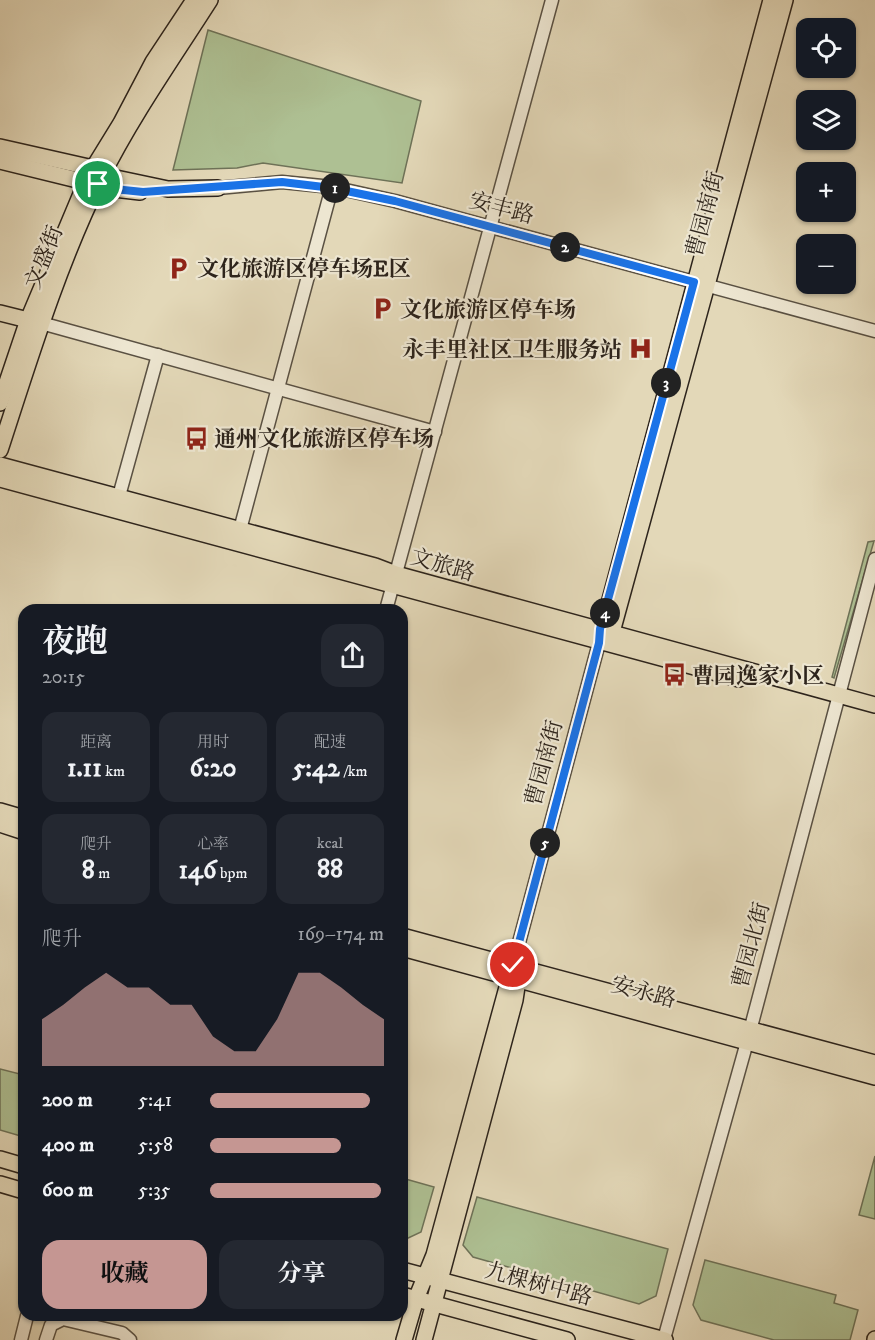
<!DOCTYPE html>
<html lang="zh">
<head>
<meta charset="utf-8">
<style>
  body { margin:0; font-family:"IM FELL DW Pica","Noto Serif SC",serif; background:#242831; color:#f1f3f6; height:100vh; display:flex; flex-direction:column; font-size:22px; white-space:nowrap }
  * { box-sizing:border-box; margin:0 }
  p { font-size:20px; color:#9ea1a6 }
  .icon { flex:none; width:33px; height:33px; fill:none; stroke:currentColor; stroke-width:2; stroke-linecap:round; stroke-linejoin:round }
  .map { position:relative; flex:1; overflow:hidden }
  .panel { position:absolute; left:18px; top:604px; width:390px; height:717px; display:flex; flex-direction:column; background:#171b24; border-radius:18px; box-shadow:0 2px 4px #0004 }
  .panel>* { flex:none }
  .controls { position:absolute; left:796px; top:18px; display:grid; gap:12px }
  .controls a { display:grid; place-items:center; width:60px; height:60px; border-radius:12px; background:#171b24; box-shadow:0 2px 4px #0004; font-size:30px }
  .pin { position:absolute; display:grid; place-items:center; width:51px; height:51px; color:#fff; margin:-26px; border:3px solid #fff; border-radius:50%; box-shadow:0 2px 6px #0007 }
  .km { position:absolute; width:30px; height:30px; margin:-15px; border-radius:50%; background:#222; color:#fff; font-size:16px; line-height:30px; text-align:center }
  .round { display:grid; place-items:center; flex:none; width:63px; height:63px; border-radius:18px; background:#242831 }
  .overview { display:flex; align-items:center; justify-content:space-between; height:102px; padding:0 24px }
  h1 { font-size:33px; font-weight:700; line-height:45px }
  .figures { display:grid; grid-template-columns:repeat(3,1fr); gap:9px; height:102px; padding:6px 24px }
  .figures div { display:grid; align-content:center; border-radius:15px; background:#242831; text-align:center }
  .figures b { font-size:26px; font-weight:700 }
  .figures small { font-size:16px; font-weight:400 }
  .figures p { font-size:16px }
  .chart { height:168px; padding:12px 24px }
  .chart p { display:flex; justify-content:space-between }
  .chart svg { width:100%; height:108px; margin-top:6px; fill:#c59692; opacity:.7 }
  .primary-button { display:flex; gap:12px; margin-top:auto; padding:12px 24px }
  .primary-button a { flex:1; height:69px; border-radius:18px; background:#c59692; color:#111; font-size:24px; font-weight:700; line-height:69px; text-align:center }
  .primary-button a+a { background:#242831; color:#f1f3f6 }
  ul { padding:0 24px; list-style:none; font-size:20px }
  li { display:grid; grid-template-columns:96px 72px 1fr; align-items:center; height:45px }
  li i { height:15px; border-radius:8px; background:#c59692 }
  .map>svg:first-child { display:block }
  .green { fill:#aec093; stroke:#6e7258; stroke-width:1.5 }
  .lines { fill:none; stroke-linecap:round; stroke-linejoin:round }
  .minor-casing { stroke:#5a5143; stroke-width:15 }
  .major-casing { stroke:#2d241c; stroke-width:18 }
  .minor { stroke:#ede6d1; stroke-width:12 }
  .major { stroke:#e3d8b8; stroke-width:15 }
  .route-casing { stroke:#fff; stroke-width:12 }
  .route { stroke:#1a73e8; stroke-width:8 }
  .labels { text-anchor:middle; stroke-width:4.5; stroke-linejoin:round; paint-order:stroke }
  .street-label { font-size:22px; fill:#2d241c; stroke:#ede6d1 }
  .poi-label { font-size:22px; font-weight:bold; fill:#2d241c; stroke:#ede6d1; text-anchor:start }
</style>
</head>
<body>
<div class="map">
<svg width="875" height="1340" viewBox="0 0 875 1340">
  <rect width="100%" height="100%" fill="#e3d8b8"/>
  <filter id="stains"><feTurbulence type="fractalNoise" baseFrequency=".00333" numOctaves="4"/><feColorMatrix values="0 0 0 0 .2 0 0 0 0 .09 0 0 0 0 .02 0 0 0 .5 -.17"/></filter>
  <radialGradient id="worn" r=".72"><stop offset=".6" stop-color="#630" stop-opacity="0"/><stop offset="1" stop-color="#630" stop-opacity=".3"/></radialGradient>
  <!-- green -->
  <g class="green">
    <path d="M 208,30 L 421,101 L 402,183 L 263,163 L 237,168 L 173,170 Z"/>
    <path d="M 874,541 L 834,678 L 832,677 L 868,542 Z"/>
    <path d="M 0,1069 L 24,1075 L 24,1137 L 0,1130 Z"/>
    <path d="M 875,1156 L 875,1219 L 859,1215 Z"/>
    <path d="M 402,1178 L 434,1187 L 421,1232 L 404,1240 L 402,1240 Z"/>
    <path d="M 477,1197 L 668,1249 L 656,1296 L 639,1304 L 473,1257 L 463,1245 Z"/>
    <path d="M 705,1260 L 836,1295 L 834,1303 L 858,1310 L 850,1340 L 774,1340 L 701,1320 L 693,1305 Z"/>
  </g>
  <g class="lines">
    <defs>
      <g id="minor">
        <path d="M 218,188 L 282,182 L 332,187 L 395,201 L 875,331"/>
        <path d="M 41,323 L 435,432"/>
        <path d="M 119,496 L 158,355"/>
        <path d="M 238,537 L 332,187"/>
        <path d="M 386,610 L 552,0"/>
        <path d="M 513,965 L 599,643"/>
        <path d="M 664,1339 L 747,1042 L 875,559"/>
        <path d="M 21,1340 L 27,1316"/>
        <path d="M 46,1340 L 51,1325 L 63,1319 L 122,1333 L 130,1340"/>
      </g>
      <g id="major">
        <path d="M 0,147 L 93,168 L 116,178 L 168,189 L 218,188"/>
        <path d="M 0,161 L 114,189 L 140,192"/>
        <path d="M 0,313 L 28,320"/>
        <path d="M 0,403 L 28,320 L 89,175 L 121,123 L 153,62 L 194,0"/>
        <path d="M 0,450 C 30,358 58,265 101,178 C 132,116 173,58 210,0"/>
        <path d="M 0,465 L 375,566 L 396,574 L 875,705"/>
        <path d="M 0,479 L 739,679"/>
        <path d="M 600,637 L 771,0"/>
        <path d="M 604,639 L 612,632 L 785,0"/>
        <path d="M 0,811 L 24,818"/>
        <path d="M 0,824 L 24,832"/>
        <path d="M 402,936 L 875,1063"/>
        <path d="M 402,948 L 875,1077"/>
        <path d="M 0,1159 L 24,1166"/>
        <path d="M 0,1184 L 24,1191"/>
        <path d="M 402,1270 L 665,1340"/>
        <path d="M 402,1295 L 567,1340"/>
        <path d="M 404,1340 L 416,1299 L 434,1255 L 512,969"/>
        <path d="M 424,1340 L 515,1000 L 518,980 L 515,972"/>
        <path d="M 875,1340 L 875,1339"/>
      </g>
    </defs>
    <!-- minor casing -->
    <use href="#minor" class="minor-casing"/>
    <!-- major casing -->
    <use href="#major" class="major-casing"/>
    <!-- minor -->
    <use href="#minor" class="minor"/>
    <!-- major -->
    <use href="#major" class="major"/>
  </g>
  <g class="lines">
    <defs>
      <path id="route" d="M 98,184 L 114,189 L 143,192 L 282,182 L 332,188 L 395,201 L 694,282 L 600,629 L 599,643 L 513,965"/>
    </defs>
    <!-- route casing -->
    <use href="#route" class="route-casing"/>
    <!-- route -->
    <use href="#route" class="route"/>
  </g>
  <!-- icons -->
  <defs>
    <symbol id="parking-bare" viewBox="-9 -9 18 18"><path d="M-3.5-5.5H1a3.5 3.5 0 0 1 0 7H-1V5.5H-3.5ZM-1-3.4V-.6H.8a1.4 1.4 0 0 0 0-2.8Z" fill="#8f2418" stroke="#ede6d1" stroke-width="2.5" paint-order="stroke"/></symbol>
    <symbol id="hospital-bare" viewBox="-9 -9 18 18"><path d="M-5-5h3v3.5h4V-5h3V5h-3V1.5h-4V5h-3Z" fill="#8f2418" stroke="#ede6d1" stroke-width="2.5" paint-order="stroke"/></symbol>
    <symbol id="bus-bare" viewBox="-9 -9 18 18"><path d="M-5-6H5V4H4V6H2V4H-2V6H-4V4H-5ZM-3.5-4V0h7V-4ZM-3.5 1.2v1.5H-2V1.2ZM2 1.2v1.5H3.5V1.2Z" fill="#8f2418" stroke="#ede6d1" stroke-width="2.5" paint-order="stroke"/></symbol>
  </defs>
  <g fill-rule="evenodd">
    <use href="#parking-bare" x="162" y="252" width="33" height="33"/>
    <use href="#parking-bare" x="366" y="292" width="33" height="33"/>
    <use href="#hospital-bare" x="624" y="332" width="33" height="33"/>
    <use href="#bus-bare" x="180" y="422" width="33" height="33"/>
    <use href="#bus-bare" x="658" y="658" width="33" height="33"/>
  </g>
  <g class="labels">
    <!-- street labels -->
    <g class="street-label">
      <text transform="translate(502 207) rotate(15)" y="8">安丰路</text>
      <text transform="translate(704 214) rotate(-75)" y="8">曹园南街</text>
      <text transform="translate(43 257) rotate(-68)" y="8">文盛街</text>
      <text transform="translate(443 564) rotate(16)" y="8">文旅路</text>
      <text transform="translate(543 763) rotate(-75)" y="8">曹园南街</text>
      <text transform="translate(750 945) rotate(-75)" y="8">曹园北街</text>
      <text transform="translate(644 991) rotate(15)" y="8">安永路</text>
      <text transform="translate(539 1283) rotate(15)" y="8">九棵树中路</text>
    </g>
    <!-- poi labels -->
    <g class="poi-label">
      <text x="197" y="276">文化旅游区停车场E区</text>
      <text x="400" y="317">文化旅游区停车场</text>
      <text x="622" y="357" text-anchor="end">永丰里社区卫生服务站</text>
      <text x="214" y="446">通州文化旅游区停车场</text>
      <text x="692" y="683">曹园逸家小区</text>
    </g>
  </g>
  <rect width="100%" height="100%" filter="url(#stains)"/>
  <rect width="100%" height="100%" fill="url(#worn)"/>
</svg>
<div class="controls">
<a><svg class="icon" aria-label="locate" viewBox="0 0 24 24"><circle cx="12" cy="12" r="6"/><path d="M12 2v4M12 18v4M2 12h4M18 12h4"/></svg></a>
<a><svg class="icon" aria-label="layers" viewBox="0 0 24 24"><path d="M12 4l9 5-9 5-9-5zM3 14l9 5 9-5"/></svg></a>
<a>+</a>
<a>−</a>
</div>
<div class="pin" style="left:98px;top:184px;background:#1e9e55"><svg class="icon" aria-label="arrive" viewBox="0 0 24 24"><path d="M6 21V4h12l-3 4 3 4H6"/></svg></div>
<div class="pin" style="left:513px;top:965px;background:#d93025"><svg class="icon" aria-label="check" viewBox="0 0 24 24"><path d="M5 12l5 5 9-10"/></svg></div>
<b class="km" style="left:335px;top:188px">1</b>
<b class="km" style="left:565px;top:247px">2</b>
<b class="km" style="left:666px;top:383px">3</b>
<b class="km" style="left:605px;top:613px">4</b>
<b class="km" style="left:545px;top:843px">5</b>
<section class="panel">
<div class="overview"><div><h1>夜跑</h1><p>20:15</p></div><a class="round"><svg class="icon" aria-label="share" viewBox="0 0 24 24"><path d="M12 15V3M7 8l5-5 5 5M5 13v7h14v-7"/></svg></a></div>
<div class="figures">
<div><p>距离</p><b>1.11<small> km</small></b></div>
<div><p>用时</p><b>6:20</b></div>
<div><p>配速</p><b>5:42<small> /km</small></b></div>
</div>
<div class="figures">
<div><p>爬升</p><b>8<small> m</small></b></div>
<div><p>心率</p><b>146<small> bpm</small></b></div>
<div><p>kcal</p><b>88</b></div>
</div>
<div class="chart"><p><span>爬升</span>169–174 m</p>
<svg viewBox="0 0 160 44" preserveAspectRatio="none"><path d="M0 44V25L10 19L20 12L30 6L40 12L50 12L60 19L70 19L80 32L90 38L100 38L110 25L120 6L130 6L140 12L150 19L160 25V44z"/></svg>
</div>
<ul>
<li><b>200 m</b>5:41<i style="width:92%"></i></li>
<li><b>400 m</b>5:58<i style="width:75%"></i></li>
<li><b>600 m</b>5:35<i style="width:98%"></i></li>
</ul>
<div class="primary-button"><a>收藏</a><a>分享</a></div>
</section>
</div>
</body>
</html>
